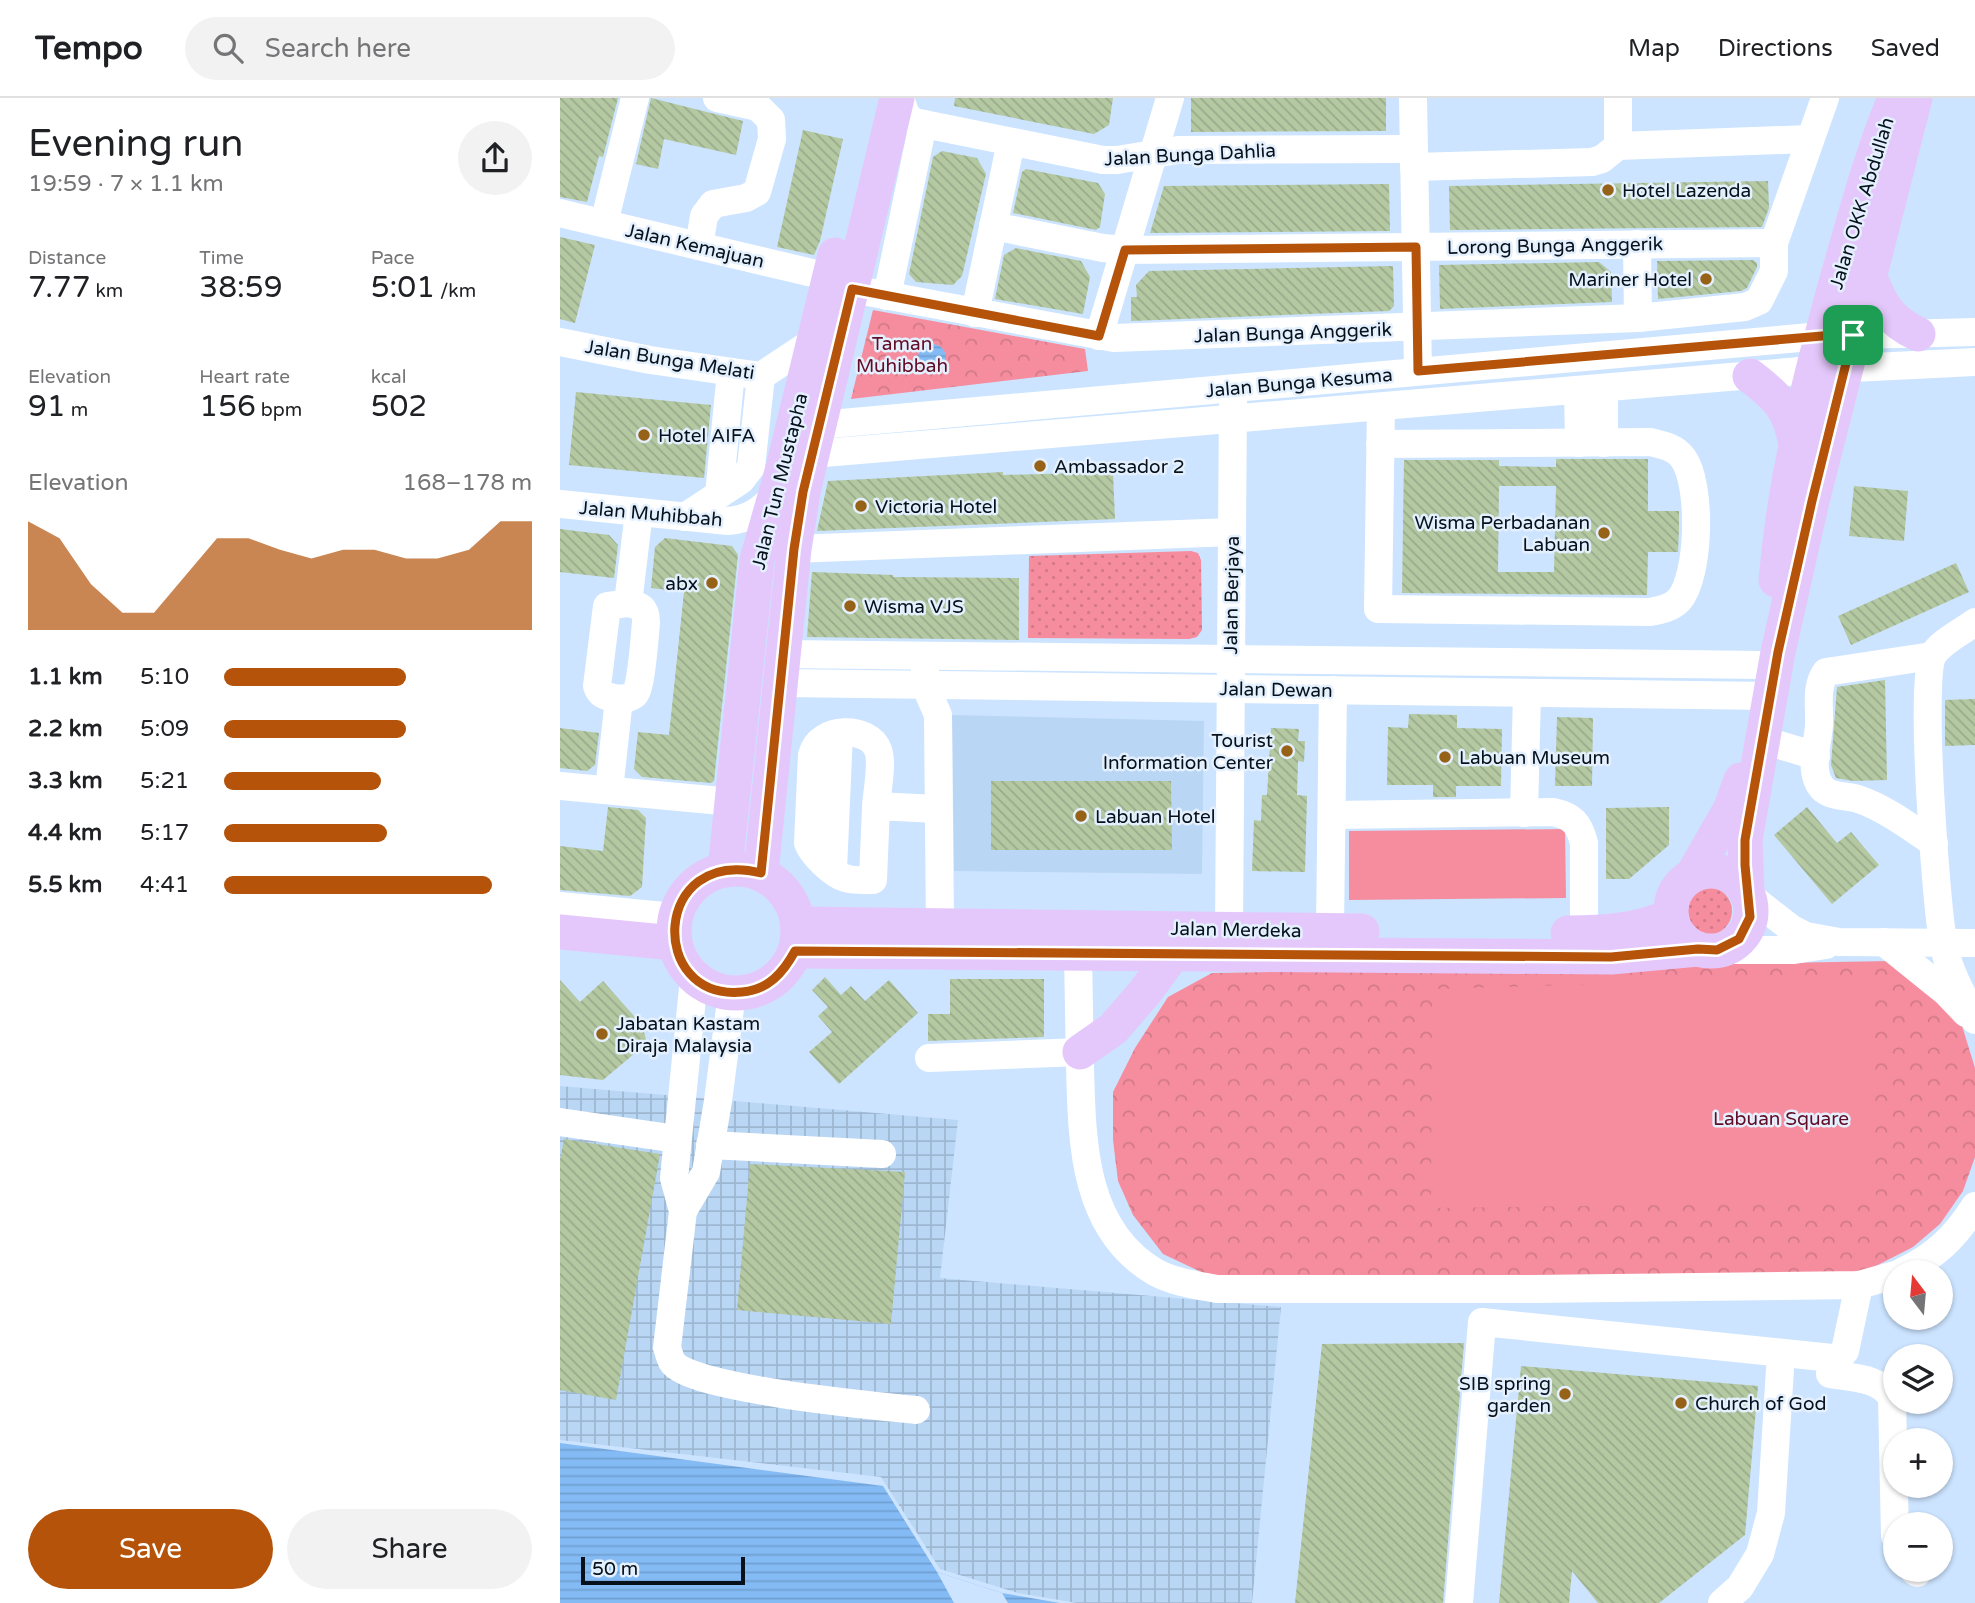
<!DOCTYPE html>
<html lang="en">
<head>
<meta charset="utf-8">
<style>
  body { margin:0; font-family:"Varela Round",sans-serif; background:#f2f2f2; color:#202124; height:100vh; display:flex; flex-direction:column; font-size:26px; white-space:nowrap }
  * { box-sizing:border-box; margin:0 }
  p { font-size:23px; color:#757577 }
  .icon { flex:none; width:38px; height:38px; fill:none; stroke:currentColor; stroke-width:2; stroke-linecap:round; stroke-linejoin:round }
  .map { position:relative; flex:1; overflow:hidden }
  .sheet { display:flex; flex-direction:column; background:#fff; width:560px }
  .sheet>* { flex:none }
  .needle { width:46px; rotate:344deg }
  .buttons { position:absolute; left:1323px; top:1162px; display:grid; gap:14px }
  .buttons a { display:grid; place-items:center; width:70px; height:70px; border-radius:50%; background:#fff; box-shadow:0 2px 5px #0004; font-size:35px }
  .scale { position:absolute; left:21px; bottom:18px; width:164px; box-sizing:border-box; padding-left:7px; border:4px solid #06111c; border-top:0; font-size:19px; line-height:24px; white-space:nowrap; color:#06111c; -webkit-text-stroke:5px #e4f0fd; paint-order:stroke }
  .pin { position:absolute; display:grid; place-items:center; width:60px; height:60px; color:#fff; margin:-30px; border-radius:14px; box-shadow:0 4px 10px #0006 }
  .round { display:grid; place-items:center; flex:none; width:74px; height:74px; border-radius:37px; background:#f2f2f2 }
  .overview { display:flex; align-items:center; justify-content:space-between; height:119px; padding:0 28px }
  h1 { font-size:38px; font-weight:600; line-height:52px }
  .metrics { display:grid; grid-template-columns:repeat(3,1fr); gap:10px; height:119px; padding:7px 28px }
  .metrics div { display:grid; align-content:center }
  .metrics b { font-size:30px; font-weight:600 }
  .metrics small { font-size:19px; font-weight:400 }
  .metrics p { font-size:19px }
  .chart { height:196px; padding:14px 28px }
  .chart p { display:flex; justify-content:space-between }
  .chart svg { width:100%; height:126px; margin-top:7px; fill:#b45309; opacity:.7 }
  .button { display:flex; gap:14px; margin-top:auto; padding:14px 28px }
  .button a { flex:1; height:80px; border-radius:42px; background:#b45309; color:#fff; font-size:28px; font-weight:600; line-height:80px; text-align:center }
  .button a+a { background:#f2f2f2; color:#202124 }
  ul { padding:0 28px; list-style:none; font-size:23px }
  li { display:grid; grid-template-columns:112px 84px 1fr; align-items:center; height:52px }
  li i { height:18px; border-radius:9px; background:#b45309 }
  header { display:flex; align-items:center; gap:42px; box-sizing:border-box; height:98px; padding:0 35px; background:#fff; border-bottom:2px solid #e0e0e0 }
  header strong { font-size:33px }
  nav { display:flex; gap:38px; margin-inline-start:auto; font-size:24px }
  .search { width:490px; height:63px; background:#f2f2f2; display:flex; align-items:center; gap:18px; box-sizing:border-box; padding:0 24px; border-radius:38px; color:#757577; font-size:26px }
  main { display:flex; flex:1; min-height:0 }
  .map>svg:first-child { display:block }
  .built { fill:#b9d6f5 }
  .industrial { fill:url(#industrial-grid) }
  .grass { fill:url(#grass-dots) }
  .forest { fill:url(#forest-crowns) }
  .garden { fill:#f68d9e }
  .water { fill:url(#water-rules) }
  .pier { fill:#cce4ff }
  .building { fill:url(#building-back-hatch); fill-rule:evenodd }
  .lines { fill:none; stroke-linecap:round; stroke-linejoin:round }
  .minor { stroke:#fff; stroke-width:28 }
  .major { stroke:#e5c8fb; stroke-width:35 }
  .route-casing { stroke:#fff; stroke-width:14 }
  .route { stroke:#b45309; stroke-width:9 }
  .poi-dot { fill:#966217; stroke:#e4f0fd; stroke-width:2.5 }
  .labels { text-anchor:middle; stroke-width:5; stroke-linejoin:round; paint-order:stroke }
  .street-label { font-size:19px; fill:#06111c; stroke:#e4f0fd }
  .poi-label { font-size:19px; fill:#06111c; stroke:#e4f0fd; text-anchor:start }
  .park-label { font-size:19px; fill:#630c26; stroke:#e4f0fd }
</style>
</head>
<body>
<header>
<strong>Tempo</strong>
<div class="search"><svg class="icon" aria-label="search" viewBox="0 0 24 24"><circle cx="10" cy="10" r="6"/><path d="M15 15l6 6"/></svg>Search here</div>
<nav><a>Map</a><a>Directions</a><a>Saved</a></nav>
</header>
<main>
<section class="sheet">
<div class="overview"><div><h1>Evening run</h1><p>19:59 · 7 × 1.1 km</p></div><a class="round"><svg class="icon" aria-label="share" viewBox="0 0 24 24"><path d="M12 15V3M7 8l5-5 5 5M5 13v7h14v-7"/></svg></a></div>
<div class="metrics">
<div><p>Distance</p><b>7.77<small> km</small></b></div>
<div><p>Time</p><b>38:59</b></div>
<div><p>Pace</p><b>5:01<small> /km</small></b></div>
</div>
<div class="metrics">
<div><p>Elevation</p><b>91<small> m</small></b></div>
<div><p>Heart rate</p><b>156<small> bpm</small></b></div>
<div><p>kcal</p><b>502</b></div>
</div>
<div class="chart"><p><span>Elevation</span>168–178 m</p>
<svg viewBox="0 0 160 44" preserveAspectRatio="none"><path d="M0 44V6L10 12L20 28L30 38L40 38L50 25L60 12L70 12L80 16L90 19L100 16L110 16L120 19L130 19L140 16L150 6L160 6V44z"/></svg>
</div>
<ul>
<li><b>1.1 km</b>5:10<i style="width:59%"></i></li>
<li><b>2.2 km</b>5:09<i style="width:59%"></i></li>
<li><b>3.3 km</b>5:21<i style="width:51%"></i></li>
<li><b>4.4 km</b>5:17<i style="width:53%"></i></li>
<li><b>5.5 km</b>4:41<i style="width:87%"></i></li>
</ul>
<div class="button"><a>Save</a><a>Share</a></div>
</section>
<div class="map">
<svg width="1415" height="1505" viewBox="0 0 1415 1505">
  <defs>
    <pattern id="industrial-grid" width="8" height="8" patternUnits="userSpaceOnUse" patternTransform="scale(1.75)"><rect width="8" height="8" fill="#b9d6f5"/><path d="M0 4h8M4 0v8" fill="none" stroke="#9eb7d1"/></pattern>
    <pattern id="grass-dots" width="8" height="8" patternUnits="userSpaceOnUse" patternTransform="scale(1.75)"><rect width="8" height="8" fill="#f68d9e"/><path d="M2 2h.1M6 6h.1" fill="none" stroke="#d17988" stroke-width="1.8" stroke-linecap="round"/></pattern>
    <pattern id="forest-crowns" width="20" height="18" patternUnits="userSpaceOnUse" patternTransform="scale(1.75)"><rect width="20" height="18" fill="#f68d9e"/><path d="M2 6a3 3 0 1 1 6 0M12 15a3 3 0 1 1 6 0" fill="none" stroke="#d17988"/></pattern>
    <pattern id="water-rules" width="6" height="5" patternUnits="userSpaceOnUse" patternTransform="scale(1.75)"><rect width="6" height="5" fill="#84bbf5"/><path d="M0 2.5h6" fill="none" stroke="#70a0d1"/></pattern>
    <pattern id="building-back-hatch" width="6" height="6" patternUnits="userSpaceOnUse" patternTransform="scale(1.75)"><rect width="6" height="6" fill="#b4c8a2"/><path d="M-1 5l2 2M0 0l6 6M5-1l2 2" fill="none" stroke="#99ab8b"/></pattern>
  </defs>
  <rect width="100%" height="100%" fill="#cce4ff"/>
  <!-- built -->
  <path class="built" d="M 392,617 L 644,623 L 642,776 L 394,773 Z"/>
  <!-- industrial -->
  <path class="industrial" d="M 0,988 L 398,1022 L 380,1180 L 721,1209 L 692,1505 L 517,1505 L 458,1495 L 380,1471 L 321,1379 L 0,1342 Z"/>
  <!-- grass -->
  <g class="grass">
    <path d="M 631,453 L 638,455 L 641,462 L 642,532 L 637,539 L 629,541 L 468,540 L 469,458 Z"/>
    <circle cx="1148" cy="813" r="24"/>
  </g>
  <!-- forest -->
  <g class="forest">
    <path d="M 313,212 L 525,251 L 528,273 L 291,301 Z"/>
    <path d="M 1330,863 L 1391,892 L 1415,970 L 1415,1059 L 1403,1093 L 1380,1126 L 1353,1149 L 1310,1171 L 1293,1175 L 656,1181 L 603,1156 L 573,1117 L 558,1083 L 553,1042 L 553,994 L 575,950 L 608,899 L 652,875 Z"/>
  </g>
  <!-- garden -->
  <g class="garden">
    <path d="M 1005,731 L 1006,800 L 789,802 L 789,733 Z"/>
    <path d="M 1311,878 L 1316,1104 L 871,1110 L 872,891 Z"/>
  </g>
  <!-- water -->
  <g class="water">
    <circle cx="372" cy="260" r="14"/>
    <path d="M 0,1345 L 323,1388 L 377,1474 L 442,1495 L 500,1505 L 0,1505 Z"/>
  </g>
  <!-- pier -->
  <path class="pier" d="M 377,1474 L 442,1495 L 448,1505 L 394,1505 Z"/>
  <!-- building -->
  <g class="building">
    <path d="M 0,0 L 58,0 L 43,59 L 39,58 L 27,104 L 0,99 Z"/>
    <path d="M 91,0 L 183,23 L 176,57 L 104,41 L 98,71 L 76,66 Z"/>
    <path d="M 395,0 L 553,0 L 549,27 L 534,36 L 394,8 Z"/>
    <path d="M 631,0 L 826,0 L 826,33 L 631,34 Z"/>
    <path d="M 243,32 L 283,41 L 260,143 L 254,157 L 217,149 Z"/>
    <path d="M 382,53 L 417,60 L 426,76 L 402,178 L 393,187 L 356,184 L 349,176 L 373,59 Z"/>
    <path d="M 466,71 L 538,85 L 545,96 L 540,129 L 536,132 L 453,115 L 462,74 Z"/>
    <path d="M 1208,83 L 1209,110 L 1202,129 L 890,132 L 889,88 Z"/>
    <path d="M 829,86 L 830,133 L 590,135 L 604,88 Z"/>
    <path d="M 0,139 L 35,147 L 15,225 L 0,221 Z"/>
    <path d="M 456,150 L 521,163 L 530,179 L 523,216 L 435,201 L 444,157 Z"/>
    <path d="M 1193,162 L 1197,165 L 1197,169 L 1187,190 L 1181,193 L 1098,201 L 1097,163 Z"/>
    <path d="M 1039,164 L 1051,174 L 1052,204 L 880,211 L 879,167 Z"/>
    <path d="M 833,168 L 834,208 L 829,213 L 571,223 L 571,199 L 577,199 L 576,187 L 589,173 Z"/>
    <path d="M 16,294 L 151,307 L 144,380 L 9,367 Z"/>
    <path d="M 996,361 L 1088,361 L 1088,413 L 1119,413 L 1119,431 L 1118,454 L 1088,454 L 1087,497 L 842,495 L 844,362 L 939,362 L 939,368 L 996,369 ZM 939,388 L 996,388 L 994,474 L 938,474 Z"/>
    <path d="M 443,374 L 443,377 L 553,374 L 555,421 L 257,433 L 268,383 Z"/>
    <path d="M 1294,388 L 1348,393 L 1344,443 L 1289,438 Z"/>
    <path d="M 0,431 L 49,437 L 58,447 L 54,480 L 0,474 Z"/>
    <path d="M 105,440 L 172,448 L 178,457 L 154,683 L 151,685 L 82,679 L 74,671 L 78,634 L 109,637 L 124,494 L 91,490 L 95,449 Z"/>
    <path d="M 1396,465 L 1409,494 L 1291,547 L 1278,518 Z"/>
    <path d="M 252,474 L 333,477 L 333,479 L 459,480 L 459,542 L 247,539 Z"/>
    <path d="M 1325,582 L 1327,682 L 1293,683 L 1276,680 L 1271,667 L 1277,589 Z"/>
    <path d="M 1415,601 L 1415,647 L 1385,648 L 1385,602 Z"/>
    <path d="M 849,616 L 897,617 L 897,630 L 942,631 L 941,688 L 896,688 L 896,699 L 873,699 L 873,687 L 827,687 L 828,629 L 848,630 Z"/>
    <path d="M 997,619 L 1033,620 L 1032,688 L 995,688 Z"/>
    <path d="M 0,630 L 39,635 L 35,667 L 27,673 L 0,670 Z"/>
    <path d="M 711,630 L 739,631 L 738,643 L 745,643 L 744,664 L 738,663 L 737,697 L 747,698 L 745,774 L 692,773 L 694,722 L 701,723 L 702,697 L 707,697 Z"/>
    <path d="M 431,683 L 611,683 L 612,752 L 431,752 Z"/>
    <path d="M 48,709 L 78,712 L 86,720 L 82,789 L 70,798 L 0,792 L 0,748 L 43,753 Z"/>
    <path d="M 1109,709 L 1109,747 L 1069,781 L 1046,781 L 1046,710 Z"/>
    <path d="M 1247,709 L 1277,745 L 1291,734 L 1319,767 L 1272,806 L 1214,737 Z"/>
    <path d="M 265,879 L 281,897 L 291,888 L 305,903 L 329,882 L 358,915 L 279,986 L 249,954 L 272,934 L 258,918 L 268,909 L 252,892 Z"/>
    <path d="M 390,881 L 484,881 L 484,939 L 368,943 L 368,916 L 390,916 Z"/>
    <path d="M 0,882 L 20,904 L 43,883 L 82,927 L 87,945 L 43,982 L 0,977 Z"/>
    <path d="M 4,1041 L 100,1056 L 56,1302 L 0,1292 L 0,1062 Z"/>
    <path d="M 190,1066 L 345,1074 L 331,1226 L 177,1212 Z"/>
    <path d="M 904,1245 L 883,1505 L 735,1505 L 762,1246 Z"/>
    <path d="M 961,1268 L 1198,1288 L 1185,1437 L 1099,1505 L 1038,1505 L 1012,1473 L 1009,1505 L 939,1505 Z"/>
  </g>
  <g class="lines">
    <!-- minor -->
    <g class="minor">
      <path d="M 340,0 L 346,17 L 354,24 L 543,62 L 557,62 L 618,52 L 854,51"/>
      <path d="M 853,0 L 858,273"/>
      <path d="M 1058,0 L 1058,48"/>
      <path d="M 854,69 L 1032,64 L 1042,61 L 1058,48 L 1250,41"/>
      <path d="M 0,115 L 269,179"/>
      <path d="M 44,125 L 75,0"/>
      <path d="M 433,128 L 543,150 L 565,152 L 1214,145"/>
      <path d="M 1077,146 L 1078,220"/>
      <path d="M 139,148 L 144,118 L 153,106 L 186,100 L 197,94 L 212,41 L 211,22 L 198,9 L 157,0"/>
      <path d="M 292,191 L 554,240 L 1078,220 L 1185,209 L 1199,203 L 1214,173 L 1214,145 L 1265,0"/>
      <path d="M 327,198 L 363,26"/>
      <path d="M 415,215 L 451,44"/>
      <path d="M 539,238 L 610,0"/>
      <path d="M 0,244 L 90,262 L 201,278 L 254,243"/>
      <path d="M 1044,290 L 1044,345"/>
      <path d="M 1018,292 L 1019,345"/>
      <path d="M 259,327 L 1262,238 L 1415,234"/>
      <path d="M 820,346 L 1090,344 C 1103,347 1115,349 1123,360 C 1142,386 1140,478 1119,502 C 1111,510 1101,512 1090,514 L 818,511 L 821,309"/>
      <path d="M 252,356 L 1252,272 L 1415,264"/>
      <path d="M 159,396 L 171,274"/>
      <path d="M 0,406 L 168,423 C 189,421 201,413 215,397"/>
      <path d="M 125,419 L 181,382 L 191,369 L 201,278"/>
      <path d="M 234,451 L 672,434"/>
      <path d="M 68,505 C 81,508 86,510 86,524 C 85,536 81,591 75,596 C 70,601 60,601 54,600 C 45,598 40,597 37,588 L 47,508 Z"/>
      <path d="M 68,505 L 79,414"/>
      <path d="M 1415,524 C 1402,534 1382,543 1373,557 C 1359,581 1376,805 1383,843 C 1387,871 1403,897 1415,922"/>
      <path d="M 224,556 L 1203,567"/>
      <path d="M 1372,558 L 1266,574 C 1255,589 1260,608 1259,627 C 1258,644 1251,664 1257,681 C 1264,701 1282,696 1298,701 C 1325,710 1350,729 1374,745"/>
      <path d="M 365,571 L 365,587 L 378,617 L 380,828"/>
      <path d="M 221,585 L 1211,598"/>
      <path d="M 1203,642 L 1256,658"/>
      <path d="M 0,688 L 172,704"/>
      <path d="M 49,692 L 59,601"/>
      <path d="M 316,708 L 313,782 C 304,782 293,783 285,780 C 273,777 252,756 248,745 L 252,657 C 259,627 310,628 318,652 C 323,665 317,694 316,708 L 377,711"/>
      <path d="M 964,715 L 967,595"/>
      <path d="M 772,717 L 993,714 C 1012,718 1019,725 1024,745 L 1024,835"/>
      <path d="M 273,772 L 279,635"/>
      <path d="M 1187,796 L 1232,831 L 1246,838 L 1279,844 L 1415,845"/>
      <path d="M 0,808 L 115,819"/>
      <path d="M 669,831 L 673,303"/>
      <path d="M 770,832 L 773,592"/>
      <path d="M 1324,844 L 1386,894 L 1406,915"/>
      <path d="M 1157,852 L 1234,852 L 1266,847"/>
      <path d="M 518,855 C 519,893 519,930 520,968 C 522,1042 522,1131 595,1174 C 613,1184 636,1187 657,1191 L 973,1191 L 1299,1187 L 1335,1177"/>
      <path d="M 134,880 L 114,1080 L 123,1113 L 107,1250 C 109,1254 110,1262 113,1265 C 132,1291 317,1308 356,1312"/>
      <path d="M 369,960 L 520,954"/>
      <path d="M 0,1024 L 117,1041"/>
      <path d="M 150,1047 L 322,1056"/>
      <path d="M 123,1113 L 146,1074 L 158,1003 L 172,895"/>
      <path d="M 1342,1174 C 1376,1158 1395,1139 1415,1108"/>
      <path d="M 1270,1276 C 1292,1280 1320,1279 1332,1300 L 1335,1438"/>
      <path d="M 1353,1472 L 1357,1475"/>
      <path d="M 899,1505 L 922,1224 L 1272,1260 L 1279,1259 L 1285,1253 L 1299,1187"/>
      <path d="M 1162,1505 L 1180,1489 L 1200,1456 L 1211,1415 L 1221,1255"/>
    </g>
    <!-- major -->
    <g class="major">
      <path d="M 1309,176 C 1320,206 1328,222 1358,236"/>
      <path d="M 1190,278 C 1218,299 1230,311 1236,347"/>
      <path d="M 1216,482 C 1225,377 1250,279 1278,178 C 1295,118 1311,58 1335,0"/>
      <circle cx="176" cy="833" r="62"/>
      <path d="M 165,772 L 197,462 L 223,370 L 275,157"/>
      <circle cx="1151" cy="813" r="40"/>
      <path d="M 201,775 L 234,451 L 243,394 L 337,0"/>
      <path d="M 1132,778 L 1170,712 L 1181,682"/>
      <path d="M 1187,796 L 1185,742 L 1218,554 L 1252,403 L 1355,0"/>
      <path d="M 238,826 L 802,833"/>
      <path d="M 0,834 L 114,845"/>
      <path d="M 1008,835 C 1044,835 1077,833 1111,818"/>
      <path d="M 235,853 L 1051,859 L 1138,851"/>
      <path d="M 520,954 L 553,931 L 585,894 L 613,856"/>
    </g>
  </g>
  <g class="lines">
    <defs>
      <path id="route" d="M 856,149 L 858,273 L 1262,238 L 1293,237 L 1252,403 L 1218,554 L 1185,742 L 1185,767 L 1190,819 L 1179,841 L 1157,852 L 1138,851 L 1051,859 L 235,853 C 223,875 208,892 182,894 C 87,903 92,748 201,775 L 234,451 L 243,394 L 292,191 L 539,238 L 565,152 Z"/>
    </defs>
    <!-- route casing -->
    <use href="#route" class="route-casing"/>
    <!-- route -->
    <use href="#route" class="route"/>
  </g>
  <!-- markers -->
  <g class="poi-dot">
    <circle cx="1048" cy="92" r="7"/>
    <circle cx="1146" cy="181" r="7"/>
    <circle cx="84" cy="337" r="7"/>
    <circle cx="480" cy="368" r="7"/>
    <circle cx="301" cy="408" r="7"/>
    <circle cx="1044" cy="435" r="7"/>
    <circle cx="152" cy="485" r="7"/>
    <circle cx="290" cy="508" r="7"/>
    <circle cx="727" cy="653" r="7"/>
    <circle cx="885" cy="659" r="7"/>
    <circle cx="521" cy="718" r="7"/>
    <circle cx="42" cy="936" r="7"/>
    <circle cx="1005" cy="1296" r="7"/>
    <circle cx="1121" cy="1305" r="7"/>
  </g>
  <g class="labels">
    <!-- street labels -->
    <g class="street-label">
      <text transform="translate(630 56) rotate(-3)" y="7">Jalan Bunga Dahlia</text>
      <text transform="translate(1301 105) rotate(-73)" y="7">Jalan OKK Abdullah</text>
      <text transform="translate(135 147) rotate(13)" y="7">Jalan Kemajuan</text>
      <text transform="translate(995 147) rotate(-1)" y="7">Lorong Bunga Anggerik</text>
      <text transform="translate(733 234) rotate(-2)" y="7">Jalan Bunga Anggerik</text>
      <text transform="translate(110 261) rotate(9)" y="7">Jalan Bunga Melati</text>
      <text transform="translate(739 284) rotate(-5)" y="7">Jalan Bunga Kesuma</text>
      <text transform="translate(219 383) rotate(-76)" y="7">Jalan Tun Mustapha</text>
      <text transform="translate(91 415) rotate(5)" y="7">Jalan Muhibbah</text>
      <text transform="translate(671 497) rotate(-89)" y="7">Jalan Berjaya</text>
      <text transform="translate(716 591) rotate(1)" y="7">Jalan Dewan</text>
      <text transform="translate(676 831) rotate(1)" y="7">Jalan Merdeka</text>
    </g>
    <!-- poi labels -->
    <g class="poi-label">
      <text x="1062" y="99">Hotel Lazenda</text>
      <text x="1132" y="188" text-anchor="end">Mariner Hotel</text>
      <text x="98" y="344">Hotel AIFA</text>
      <text x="494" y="375">Ambassador 2</text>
      <text x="315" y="415">Victoria Hotel</text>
      <text x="1030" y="431" text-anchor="end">Wisma Perbadanan<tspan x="1030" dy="22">Labuan</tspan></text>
      <text x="138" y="492" text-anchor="end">abx</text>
      <text x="304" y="515">Wisma VJS</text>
      <text x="713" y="649" text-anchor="end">Tourist<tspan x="713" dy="22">Information Center</tspan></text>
      <text x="899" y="666">Labuan Museum</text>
      <text x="535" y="725">Labuan Hotel</text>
      <text x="56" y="932">Jabatan Kastam<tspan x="56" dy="22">Diraja Malaysia</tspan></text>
      <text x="991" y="1292" text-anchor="end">SIB spring<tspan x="991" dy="22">garden</tspan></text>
      <text x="1135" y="1312">Church of God</text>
    </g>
    <!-- park labels -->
    <g class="park-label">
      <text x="342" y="252">Taman<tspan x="342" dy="22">Muhibbah</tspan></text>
      <text x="1221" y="1027">Labuan Square</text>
    </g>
  </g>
</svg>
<div class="buttons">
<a><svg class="needle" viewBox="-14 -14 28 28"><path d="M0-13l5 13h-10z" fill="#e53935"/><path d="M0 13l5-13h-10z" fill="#757577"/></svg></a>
<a><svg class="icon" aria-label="layers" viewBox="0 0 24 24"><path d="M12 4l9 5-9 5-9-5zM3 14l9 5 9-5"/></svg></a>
<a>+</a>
<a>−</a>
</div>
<div class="scale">50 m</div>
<div class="pin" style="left:1293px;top:237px;background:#1e9e55"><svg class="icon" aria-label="arrive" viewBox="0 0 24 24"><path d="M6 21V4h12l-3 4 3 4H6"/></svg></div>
</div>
</main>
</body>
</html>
